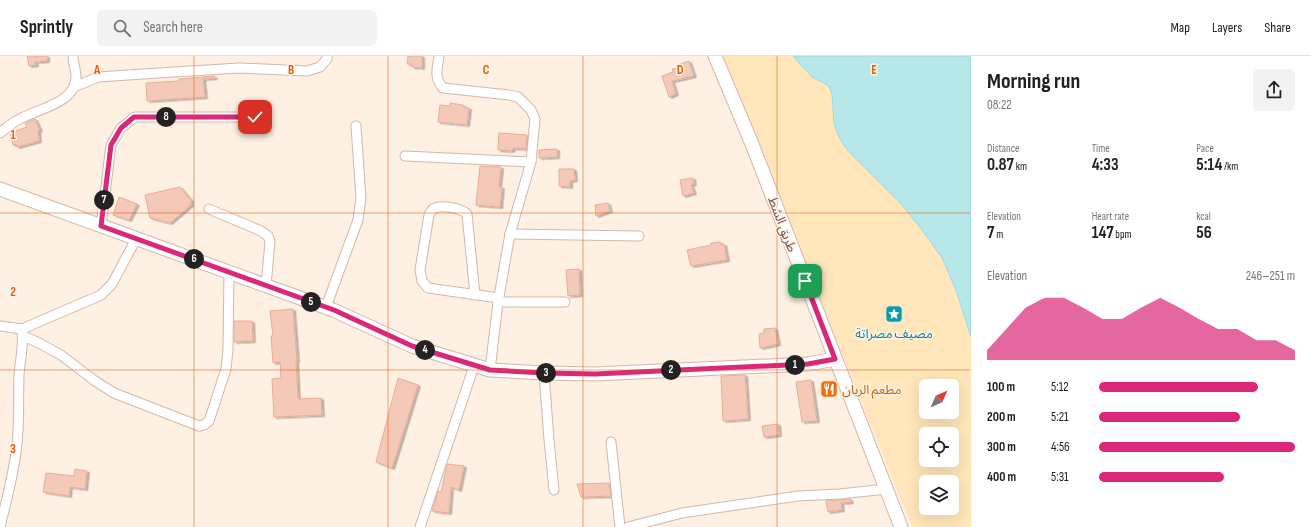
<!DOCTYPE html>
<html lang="en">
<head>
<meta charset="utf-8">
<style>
  body { margin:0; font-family:"Sofia Sans Condensed","Noto Sans Arabic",sans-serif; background:#f2f2f2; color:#202124; height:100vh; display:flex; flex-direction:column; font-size:15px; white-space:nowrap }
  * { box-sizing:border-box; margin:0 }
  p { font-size:13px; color:#757577 }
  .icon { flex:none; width:22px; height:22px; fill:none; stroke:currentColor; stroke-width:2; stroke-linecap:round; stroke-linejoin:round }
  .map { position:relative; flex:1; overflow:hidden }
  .details { display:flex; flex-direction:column; background:#fff; width:340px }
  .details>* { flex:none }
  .needle { width:26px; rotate:45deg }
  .fabs { position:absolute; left:919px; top:323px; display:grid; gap:8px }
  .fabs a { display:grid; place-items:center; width:40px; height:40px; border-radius:6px; background:#fff; box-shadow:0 4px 16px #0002; font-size:20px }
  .pin { position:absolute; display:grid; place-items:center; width:34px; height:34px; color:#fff; margin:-17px; border-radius:8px; box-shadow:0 2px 6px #0006 }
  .km { position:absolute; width:20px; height:20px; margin:-10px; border-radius:50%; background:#222; color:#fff; font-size:11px; line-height:20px; text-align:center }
  .round { display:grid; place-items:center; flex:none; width:42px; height:42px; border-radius:6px; background:#f2f2f2 }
  .overview { display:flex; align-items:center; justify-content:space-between; height:68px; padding:0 16px }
  h1 { font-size:22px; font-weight:700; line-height:30px }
  .figures { display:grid; grid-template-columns:repeat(3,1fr); gap:6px; height:68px; padding:4px 16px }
  .figures div { display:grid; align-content:center }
  .figures b { font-size:17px; font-weight:700 }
  .figures small { font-size:11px; font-weight:400 }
  .figures p { font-size:11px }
  .chart { height:112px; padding:8px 16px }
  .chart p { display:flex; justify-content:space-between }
  .chart svg { width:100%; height:72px; margin-top:4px; fill:#db2777; opacity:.7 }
  ul { padding:0 16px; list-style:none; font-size:13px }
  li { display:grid; grid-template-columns:64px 48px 1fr; align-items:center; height:30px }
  li i { height:10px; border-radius:5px; background:#db2777 }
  header { display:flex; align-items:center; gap:24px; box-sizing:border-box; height:56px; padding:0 20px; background:#fff; border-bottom:1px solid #e0e0e0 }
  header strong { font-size:19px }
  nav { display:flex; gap:22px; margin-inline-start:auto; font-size:14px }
  .search { width:280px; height:36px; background:#f2f2f2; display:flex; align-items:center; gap:10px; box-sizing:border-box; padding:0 14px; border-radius:6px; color:#757577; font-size:15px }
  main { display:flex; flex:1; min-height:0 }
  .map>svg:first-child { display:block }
  .sand { fill:#ffe7bb; fill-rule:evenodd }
  .water { fill:#b6e8e9; stroke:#9bd9db }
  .building { fill:#f5c9b8; stroke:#e9ac97; filter:url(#shadow) }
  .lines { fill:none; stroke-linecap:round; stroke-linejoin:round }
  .street-casing { stroke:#d2b7ab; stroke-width:11 }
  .secondary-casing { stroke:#d5b6a8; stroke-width:15 }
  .street { stroke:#fff; stroke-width:9 }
  .secondary { stroke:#fff; stroke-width:13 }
  .route-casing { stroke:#fff; stroke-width:8 }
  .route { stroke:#db2777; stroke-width:5 }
  .grid { fill:none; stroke:#e8590c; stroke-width:1; stroke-opacity:0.55 }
  .labels { text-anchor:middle; stroke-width:3; stroke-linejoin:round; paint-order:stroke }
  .street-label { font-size:13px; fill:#775247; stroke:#fff4ea }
  .culture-label { font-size:13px; fill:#0d838f; stroke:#fff4ea }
  .food-label { font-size:13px; fill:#c56008; stroke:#fff4ea; text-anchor:start }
  .grid-label { font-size:13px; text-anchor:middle; font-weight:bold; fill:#e8590c; stroke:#fff4ea; stroke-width:3; stroke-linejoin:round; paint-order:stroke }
</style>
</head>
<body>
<header>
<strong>Sprintly</strong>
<div class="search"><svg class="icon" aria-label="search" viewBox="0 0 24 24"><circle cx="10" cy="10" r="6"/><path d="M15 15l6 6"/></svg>Search here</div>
<nav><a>Map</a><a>Layers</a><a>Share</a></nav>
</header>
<main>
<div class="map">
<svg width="971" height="471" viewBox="0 0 971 471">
  <defs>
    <filter id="shadow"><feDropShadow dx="2.5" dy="1.5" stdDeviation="0" flood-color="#0004"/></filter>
  </defs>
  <rect width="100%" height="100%" fill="#fef0e2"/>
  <!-- sand -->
  <path class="sand" d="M 722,0 L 793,0 L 812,21 L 829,30 L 832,38 L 834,67 L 848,95 L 901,148 L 922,174 L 942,202 L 956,234 L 971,281 L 971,471 L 912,471 ZM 926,330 L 952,330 L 952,356 L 926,356 ZM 926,378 L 952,378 L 952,404 L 926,404 ZM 926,426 L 952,426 L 952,452 L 926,452 Z"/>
  <!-- water -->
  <path class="water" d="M 793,0 L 971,0 L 971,281 L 956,234 L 942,202 L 922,174 L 901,148 L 848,95 L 839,81 L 834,67 L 832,38 L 829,30 L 812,21 Z"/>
  <!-- building -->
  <g class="building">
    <path d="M 27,0 L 47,0 L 47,5 L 35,6 L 36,9 L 29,10 Z"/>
    <path d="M 408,0 L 422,0 L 422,12 L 412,11 L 412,8 L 407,8 Z"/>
    <path d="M 689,5 L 694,20 L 672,25 L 676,38 L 669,41 L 662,20 L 673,16 L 672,13 L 680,12 L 680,8 Z"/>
    <path d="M 214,20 L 215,22 L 203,23 L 205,41 L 147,45 L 146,27 L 179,25 L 179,23 Z"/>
    <path d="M 450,47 L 463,49 L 463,51 L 469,52 L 467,69 L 438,66 L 440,49 L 450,50 Z"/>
    <path d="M 35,63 L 40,74 L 38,75 L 39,85 L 17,91 L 16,88 L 13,89 L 10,77 L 27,71 L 25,67 Z"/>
    <path d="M 499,77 L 527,79 L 526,93 L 513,92 L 512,95 L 498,94 Z"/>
    <path d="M 557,93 L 557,101 L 539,102 L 539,94 Z"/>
    <path d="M 480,110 L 501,111 L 499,131 L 502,131 L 500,151 L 476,149 Z"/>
    <path d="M 559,113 L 574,113 L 575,124 L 570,125 L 570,131 L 559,130 Z"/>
    <path d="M 693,122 L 694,128 L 691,129 L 694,137 L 683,140 L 680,124 Z"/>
    <path d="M 180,131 L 191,144 L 191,149 L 170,167 L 150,162 L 145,139 Z"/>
    <path d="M 119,141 L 137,148 L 129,164 L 113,159 Z"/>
    <path d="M 608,147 L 610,155 L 596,160 L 595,149 Z"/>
    <path d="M 720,186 L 721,189 L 724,188 L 727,204 L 691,210 L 687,194 L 711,189 L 711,187 Z"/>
    <path d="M 579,213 L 580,239 L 568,240 L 566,214 Z"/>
    <path d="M 293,253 L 297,305 L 296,305 L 298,343 L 321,342 L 322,359 L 274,361 L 272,323 L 281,322 L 280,306 L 273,307 L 271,280 L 273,280 L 270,255 Z"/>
    <path d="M 234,265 L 252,265 L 253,285 L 234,286 Z"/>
    <path d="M 775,272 L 778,288 L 760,292 L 759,278 L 764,277 L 764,273 Z"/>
    <path d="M 745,319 L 748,363 L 723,365 L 721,320 Z"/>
    <path d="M 398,322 L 418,329 L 392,412 L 376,406 Z"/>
    <path d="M 811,324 L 817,365 L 802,366 L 796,326 Z"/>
    <path d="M 778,368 L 779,379 L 764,381 L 762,370 Z"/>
    <path d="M 447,408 L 464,410 L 459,434 L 451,431 L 449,457 L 432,455 L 438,435 L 441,436 Z"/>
    <path d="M 75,413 L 87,415 L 85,433 L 70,431 L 69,440 L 43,436 L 46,417 L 74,420 Z"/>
    <path d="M 609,427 L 611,440 L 581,441 L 577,428 Z"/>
    <path d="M 850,443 L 851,446 L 841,447 L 842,454 L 828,456 L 826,445 Z"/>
  </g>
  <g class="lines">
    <defs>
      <g id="street">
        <path d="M 439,0 C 437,13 434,22 443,32 L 509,39 L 518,41 L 531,54 L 535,63 L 531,106 L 510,178 L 498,246 L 490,314"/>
        <path d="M 74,31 L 98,21 L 174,16 L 240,12 L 307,15 L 320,11 L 327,3 L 327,0"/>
        <path d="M 0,77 C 8,70 16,64 26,60 C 43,52 76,45 76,21 C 76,14 73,7 73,0"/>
        <path d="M 405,100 L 531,106"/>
        <path d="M 209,153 L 261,175 L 268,180 L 270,186 L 266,229"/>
        <path d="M 101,170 L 111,89 L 121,72 L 135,61 L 255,61"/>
        <path d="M 510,178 L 639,180"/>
        <path d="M 475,239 L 467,158 C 461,152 440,148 433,153 C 432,154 429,158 429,159 L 420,214 L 422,225 L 428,232 L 499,242"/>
        <path d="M 498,246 L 565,246"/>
        <path d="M 326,251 L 358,164 L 361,142 L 356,70"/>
        <path d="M 0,270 L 22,273 L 101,239 L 112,228 L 136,183"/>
        <path d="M 23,280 L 37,286 L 61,299 L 95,325 L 114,337 L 199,370 L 204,369 L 209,365 L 226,313 L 228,293 L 229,216"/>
        <path d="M 544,317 L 549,384 L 554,434"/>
        <path d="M 611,386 L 620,471"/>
        <path d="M 0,471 C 6,446 13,421 16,396 C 20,370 18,345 19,319 C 20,304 24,289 22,273"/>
        <path d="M 420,471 L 474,310"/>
        <path d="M 628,471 L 682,457 L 798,440 L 840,438 L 886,433"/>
      </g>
      <g id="secondary">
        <path d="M 715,0 L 752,88 L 901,471"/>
        <path d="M 0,133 L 333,254 L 412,290 L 490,314 L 544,317 L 595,318 L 808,308 L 835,303"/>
      </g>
    </defs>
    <!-- street casing -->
    <use href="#street" class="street-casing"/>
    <!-- secondary casing -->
    <use href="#secondary" class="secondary-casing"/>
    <!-- street -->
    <use href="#street" class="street"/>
    <!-- secondary -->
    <use href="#secondary" class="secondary"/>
  </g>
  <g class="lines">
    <defs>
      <path id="route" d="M 255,61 L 134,61 L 121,72 L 111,89 L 101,170 L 334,254 L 412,290 L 490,314 L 544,317 L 595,318 L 808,308 L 835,303 L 805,225"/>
    </defs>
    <!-- route casing -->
    <use href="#route" class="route-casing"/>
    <!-- route -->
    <use href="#route" class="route"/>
  </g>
  <!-- grid -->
  <path class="grid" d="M 194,0 L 194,471M 388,0 L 388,471M 583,0 L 583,471M 777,0 L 777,471M 0,157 L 971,157M 0,314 L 971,314"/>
  <!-- icons -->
  <defs>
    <symbol id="sight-square" viewBox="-11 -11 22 22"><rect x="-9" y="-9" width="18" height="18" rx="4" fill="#0f9aa8" stroke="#fff4ea"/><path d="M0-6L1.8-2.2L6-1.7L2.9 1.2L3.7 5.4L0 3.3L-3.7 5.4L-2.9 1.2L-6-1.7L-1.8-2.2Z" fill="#fff"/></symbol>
    <symbol id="restaurant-square" viewBox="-11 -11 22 22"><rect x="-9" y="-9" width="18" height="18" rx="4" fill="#e8710a" stroke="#fff4ea"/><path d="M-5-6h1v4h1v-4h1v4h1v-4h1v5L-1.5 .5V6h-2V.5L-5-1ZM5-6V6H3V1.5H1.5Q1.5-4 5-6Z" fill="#fff"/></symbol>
  </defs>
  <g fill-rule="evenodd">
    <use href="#sight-square" x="884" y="248" width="20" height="20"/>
    <use href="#restaurant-square" x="819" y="323" width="20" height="20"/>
  </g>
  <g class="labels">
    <!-- street labels -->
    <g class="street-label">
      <text transform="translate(783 168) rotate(69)" y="5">طريق الشط</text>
    </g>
    <!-- culture labels -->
    <g class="culture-label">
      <text x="894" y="282">مصيف مصراتة</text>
    </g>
    <!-- food labels -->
    <g class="food-label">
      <text x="842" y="338">مطعم الربان</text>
    </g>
  </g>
  <g class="grid-label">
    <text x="97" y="18">A</text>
    <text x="291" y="18">B</text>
    <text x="486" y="18">C</text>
    <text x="680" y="18">D</text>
    <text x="874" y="18">E</text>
    <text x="13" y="83">1</text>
    <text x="13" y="240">2</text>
    <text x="13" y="397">3</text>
  </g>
</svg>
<div class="fabs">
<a><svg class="needle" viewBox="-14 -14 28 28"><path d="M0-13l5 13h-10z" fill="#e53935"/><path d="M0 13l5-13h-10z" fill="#757577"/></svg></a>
<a><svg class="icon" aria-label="locate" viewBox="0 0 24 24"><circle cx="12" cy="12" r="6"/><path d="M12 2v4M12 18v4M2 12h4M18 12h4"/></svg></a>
<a><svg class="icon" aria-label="layers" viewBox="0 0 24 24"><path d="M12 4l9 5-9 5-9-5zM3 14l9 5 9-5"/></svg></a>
</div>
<div class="pin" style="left:805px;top:225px;background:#1e9e55"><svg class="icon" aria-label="arrive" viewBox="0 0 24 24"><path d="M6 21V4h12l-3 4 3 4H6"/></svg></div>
<div class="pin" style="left:255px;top:61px;background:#d93025"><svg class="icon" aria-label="check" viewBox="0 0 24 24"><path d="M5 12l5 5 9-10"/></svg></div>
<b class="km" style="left:795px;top:309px">1</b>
<b class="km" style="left:671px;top:314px">2</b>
<b class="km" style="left:546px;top:317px">3</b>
<b class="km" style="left:425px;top:294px">4</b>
<b class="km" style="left:311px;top:246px">5</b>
<b class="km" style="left:194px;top:203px">6</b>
<b class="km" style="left:104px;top:144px">7</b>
<b class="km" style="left:166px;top:61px">8</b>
</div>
<section class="details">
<div class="overview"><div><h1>Morning run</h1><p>08:22</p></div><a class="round"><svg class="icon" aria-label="share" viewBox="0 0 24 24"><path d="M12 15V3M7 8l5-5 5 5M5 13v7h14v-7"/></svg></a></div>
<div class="figures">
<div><p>Distance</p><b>0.87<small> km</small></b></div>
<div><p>Time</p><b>4:33</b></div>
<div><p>Pace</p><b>5:14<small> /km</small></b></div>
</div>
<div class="figures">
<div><p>Elevation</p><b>7<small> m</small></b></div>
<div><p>Heart rate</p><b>147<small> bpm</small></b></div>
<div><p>kcal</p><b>56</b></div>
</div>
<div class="chart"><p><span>Elevation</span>246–251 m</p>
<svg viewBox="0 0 160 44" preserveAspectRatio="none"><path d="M0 44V38L10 25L20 12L30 6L40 6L50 12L60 19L70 19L80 12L90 6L100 12L110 19L120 25L130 25L140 32L150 32L160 38V44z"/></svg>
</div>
<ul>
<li><b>100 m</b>5:12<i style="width:81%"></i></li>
<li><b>200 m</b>5:21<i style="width:72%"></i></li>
<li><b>300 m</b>4:56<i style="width:100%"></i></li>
<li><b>400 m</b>5:31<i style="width:64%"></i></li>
</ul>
</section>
</main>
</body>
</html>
